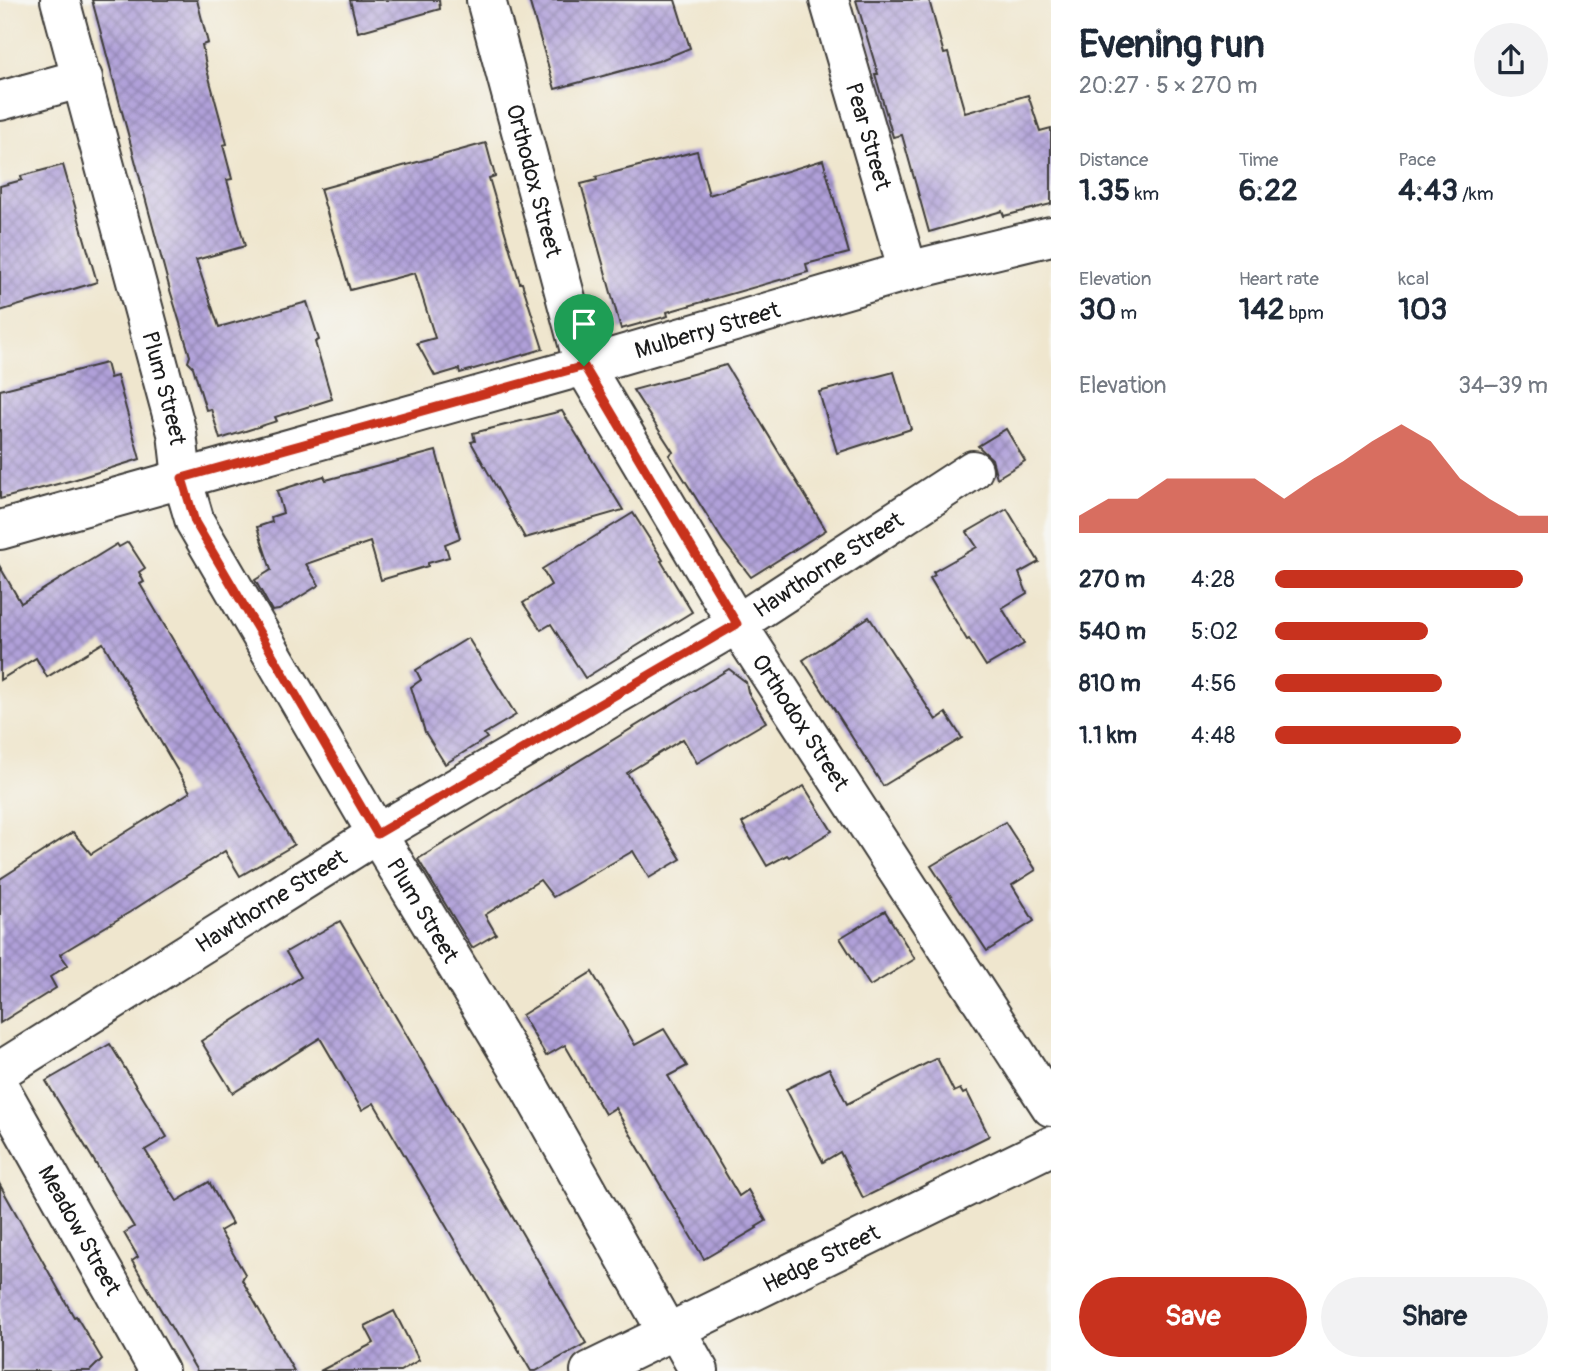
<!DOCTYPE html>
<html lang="en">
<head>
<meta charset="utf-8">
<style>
  body { margin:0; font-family:Pangolin,sans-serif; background:#f2f2f3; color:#1f2937; height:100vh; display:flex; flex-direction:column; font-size:26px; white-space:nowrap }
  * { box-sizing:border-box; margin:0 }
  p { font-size:23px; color:#747a83 }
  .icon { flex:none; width:38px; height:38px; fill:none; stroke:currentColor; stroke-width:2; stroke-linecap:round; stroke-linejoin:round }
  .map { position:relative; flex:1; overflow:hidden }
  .sheet { display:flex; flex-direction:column; background:#fff; width:525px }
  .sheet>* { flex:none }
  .pin { position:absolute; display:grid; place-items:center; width:60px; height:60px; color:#fff; margin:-72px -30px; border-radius:50% 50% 50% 0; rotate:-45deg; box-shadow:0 0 7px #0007 }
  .pin .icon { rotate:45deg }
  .round { display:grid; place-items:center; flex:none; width:74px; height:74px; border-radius:37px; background:#f2f2f3 }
  .headline { display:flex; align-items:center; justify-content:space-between; height:119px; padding:0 28px }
  h1 { font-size:38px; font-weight:700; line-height:52px }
  .stats { display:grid; grid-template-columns:repeat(3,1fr); gap:10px; height:119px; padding:7px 28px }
  .stats div { display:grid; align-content:center }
  .stats b { font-size:30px; font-weight:700 }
  .stats small { font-size:19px; font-weight:400 }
  .stats p { font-size:19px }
  .chart { height:196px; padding:14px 28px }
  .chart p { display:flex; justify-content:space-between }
  .chart svg { width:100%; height:126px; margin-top:7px; fill:#c8321e; opacity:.7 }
  .action { display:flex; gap:14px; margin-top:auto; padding:14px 28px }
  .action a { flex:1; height:80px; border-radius:42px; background:#c8321e; color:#fff; font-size:28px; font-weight:700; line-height:80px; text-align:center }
  .action a+a { background:#f2f2f3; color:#1f2937 }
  ul { padding:0 28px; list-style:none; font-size:23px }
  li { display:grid; grid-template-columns:112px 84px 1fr; align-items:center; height:52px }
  li i { height:18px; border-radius:9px; background:#c8321e }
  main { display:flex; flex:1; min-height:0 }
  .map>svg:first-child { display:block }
  .building { fill:url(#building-cross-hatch) }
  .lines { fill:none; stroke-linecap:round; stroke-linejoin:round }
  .minor-casing { stroke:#3c3a37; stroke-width:42 }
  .minor { stroke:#fff; stroke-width:38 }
  .route-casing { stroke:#fff; stroke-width:14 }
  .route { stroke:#c8321e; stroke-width:9 }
  .labels { text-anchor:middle; stroke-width:6; stroke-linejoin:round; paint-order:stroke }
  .street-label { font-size:23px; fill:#1c1c1c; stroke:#f6f6f2 }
</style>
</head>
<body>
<main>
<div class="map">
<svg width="1051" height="1371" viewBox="0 0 1051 1371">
  <defs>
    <pattern id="building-cross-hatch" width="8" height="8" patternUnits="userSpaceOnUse" patternTransform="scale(1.75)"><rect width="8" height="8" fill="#b0a0d9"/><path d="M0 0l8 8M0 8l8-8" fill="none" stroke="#8e82af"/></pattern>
  </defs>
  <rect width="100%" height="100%" fill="#f6f6f2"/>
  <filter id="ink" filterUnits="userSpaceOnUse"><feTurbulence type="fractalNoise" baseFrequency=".0143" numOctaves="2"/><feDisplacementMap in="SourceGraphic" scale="14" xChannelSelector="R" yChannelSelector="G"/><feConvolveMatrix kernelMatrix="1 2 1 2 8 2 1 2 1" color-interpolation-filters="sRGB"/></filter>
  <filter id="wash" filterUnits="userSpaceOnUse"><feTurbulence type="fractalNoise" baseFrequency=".00686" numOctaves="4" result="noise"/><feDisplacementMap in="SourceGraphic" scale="28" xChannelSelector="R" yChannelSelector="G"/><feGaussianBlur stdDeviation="1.57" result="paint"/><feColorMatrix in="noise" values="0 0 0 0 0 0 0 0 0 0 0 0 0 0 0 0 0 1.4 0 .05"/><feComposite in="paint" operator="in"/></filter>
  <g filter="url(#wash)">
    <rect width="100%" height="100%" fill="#efe6ce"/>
    <g id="blocks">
      <!-- building -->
      <g class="building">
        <path d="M 92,0 L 197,0 L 208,43 L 202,45 L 207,70 L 227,144 L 223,145 L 232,179 L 227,180 L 245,246 L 196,260 L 219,327 L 307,302 L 319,340 L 315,342 L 332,399 L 275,417 L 277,421 L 220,439 L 211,409 L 206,410 L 193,367 L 188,362 L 190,356 L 170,290 Z"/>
        <path d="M 350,0 L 439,0 L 440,9 L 358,32 Z"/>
        <path d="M 529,0 L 675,0 L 690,48 L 658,61 L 555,89 Z"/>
        <path d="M 856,0 L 929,0 L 944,54 L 948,53 L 965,113 L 1028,95 L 1040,131 L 1051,128 L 1051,204 L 1004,216 L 1002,211 L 929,232 L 902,135 L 893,137 L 875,74 L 878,74 Z"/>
        <path d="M 486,143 L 495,176 L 489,178 L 520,283 L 522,283 L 543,349 L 460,373 L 459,369 L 435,376 L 417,343 L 435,338 L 415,273 L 350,290 L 320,189 Z"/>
        <path d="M 697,151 L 709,195 L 823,160 L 849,253 L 806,264 L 808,272 L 667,312 L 668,316 L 621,329 L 581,184 L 597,180 L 596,177 Z"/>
        <path d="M 63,165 L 97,282 L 0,311 L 0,186 L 22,180 L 21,176 Z"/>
        <path d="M 106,363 L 110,378 L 117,376 L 140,459 L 73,480 L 0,499 L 0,390 Z"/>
        <path d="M 726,365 L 826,530 L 751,577 L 723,541 L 669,455 L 673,452 L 633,390 Z"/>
        <path d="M 894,372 L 911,429 L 837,453 L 819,392 Z"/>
        <path d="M 562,411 L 623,510 L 525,538 L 471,442 L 475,441 L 473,433 Z"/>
        <path d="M 1006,429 L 1025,461 L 997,478 L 992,459 L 978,446 Z"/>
        <path d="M 436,451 L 460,538 L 445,544 L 449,557 L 428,563 L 428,566 L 381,580 L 370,542 L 306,564 L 319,585 L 279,610 L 272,611 L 255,580 L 271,570 L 257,527 L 272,522 L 271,517 L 283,513 L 277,491 L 324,476 L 326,480 Z"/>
        <path d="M 1007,509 L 1039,562 L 1019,573 L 1027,593 L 1002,608 L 1024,644 L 986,666 L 969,639 L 967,640 L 930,578 L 935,575 L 933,572 L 977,547 L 967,532 Z"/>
        <path d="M 633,513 L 663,560 L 661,561 L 692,612 L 585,678 L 551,624 L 541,630 L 523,603 L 551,585 L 542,569 Z"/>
        <path d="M 128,542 L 145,568 L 139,572 L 144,582 L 140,584 L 294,845 L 240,876 L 225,851 L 130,912 L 60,954 L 68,965 L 50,977 L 56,988 L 0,1023 L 0,879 L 73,832 L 91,854 L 190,792 L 103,643 L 47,677 L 36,658 L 0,680 L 0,567 L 21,603 L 117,544 L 119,547 Z"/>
        <path d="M 869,617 L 936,720 L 946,713 L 962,738 L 883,786 L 803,660 Z"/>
        <path d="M 468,638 L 516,715 L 484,734 L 487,738 L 445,764 L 425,732 L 411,687 L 421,680 L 416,670 Z"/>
        <path d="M 729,669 L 746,682 L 748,692 L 766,722 L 697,763 L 683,739 L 627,773 L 681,859 L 649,878 L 633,851 L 553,897 L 540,880 L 485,915 L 496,934 L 472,948 L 418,859 Z"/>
        <path d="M 804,786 L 832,831 L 789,857 L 787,855 L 767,866 L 742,823 Z"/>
        <path d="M 1005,822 L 1036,870 L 1012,885 L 1034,921 L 987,951 L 931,866 Z"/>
        <path d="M 885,911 L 915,959 L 870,986 L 840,938 Z"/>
        <path d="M 340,921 L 586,1343 L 536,1371 L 531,1371 L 374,1103 L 362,1110 L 320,1038 L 233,1093 L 201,1041 L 301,977 L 286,952 Z"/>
        <path d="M 592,972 L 635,1045 L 664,1029 L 687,1066 L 668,1076 L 739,1196 L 748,1190 L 766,1221 L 756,1227 L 757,1228 L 704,1259 L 615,1108 L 605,1114 L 565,1045 L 546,1056 L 522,1015 Z"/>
        <path d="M 110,1044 L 167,1137 L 145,1150 L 177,1201 L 209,1182 L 232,1224 L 220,1231 L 245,1274 L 242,1280 L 294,1371 L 197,1371 L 132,1261 L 138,1257 L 124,1233 L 134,1227 L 46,1081 Z"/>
        <path d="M 937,1058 L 954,1092 L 960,1089 L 963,1094 L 967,1092 L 989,1136 L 863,1198 L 840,1152 L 823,1162 L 786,1089 L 829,1068 L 847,1104 Z"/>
        <path d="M 0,1185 L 74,1317 L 76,1316 L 102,1359 L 90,1371 L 0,1371 Z"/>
        <path d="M 394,1311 L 419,1360 L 400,1371 L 320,1371 L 374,1343 L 365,1326 Z"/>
      </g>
    </g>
  </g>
  <g filter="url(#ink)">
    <use href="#blocks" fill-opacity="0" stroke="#3c3a37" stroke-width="2"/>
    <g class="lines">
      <defs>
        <g id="minor">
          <path id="s1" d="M 60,0 L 177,433 L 182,478 L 195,522 L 377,834 L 527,1083 L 667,1332"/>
          <path id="s2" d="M 486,0 L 584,366 L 737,624 L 1051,1107"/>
          <path id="s3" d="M 829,0 L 908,271"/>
          <path d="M 0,101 L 83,78"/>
          <path id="s4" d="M 0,530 L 584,366 L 908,271 L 1051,236"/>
          <path id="s5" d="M 0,1071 L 377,834 L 737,624 L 973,470"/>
          <path id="s6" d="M 0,1088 L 159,1371"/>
          <path d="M 675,1328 L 699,1371"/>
          <path id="s7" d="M 590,1371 L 1051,1146"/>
        </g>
      </defs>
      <!-- minor casing -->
      <use href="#minor" class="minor-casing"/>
      <!-- minor -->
      <use href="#minor" class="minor"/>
    </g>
  </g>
  <g class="lines" filter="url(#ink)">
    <defs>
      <path id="route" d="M 584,366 L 737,624 L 377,834 L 195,522 L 182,478 Z"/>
    </defs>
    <!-- route casing -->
    <use href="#route" class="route-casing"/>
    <!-- route -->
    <use href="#route" class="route"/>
  </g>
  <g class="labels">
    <!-- street labels -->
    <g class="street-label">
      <text dy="8" stroke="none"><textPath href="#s3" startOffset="142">Pear Street</textPath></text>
      <text dy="8" stroke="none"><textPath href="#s2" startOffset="187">Orthodox Street</textPath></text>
      <text dy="8" stroke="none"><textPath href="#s4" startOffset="735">Mulberry Street</textPath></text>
      <text dy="8" stroke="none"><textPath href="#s1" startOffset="402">Plum Street</textPath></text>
      <text dy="8" stroke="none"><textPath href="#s5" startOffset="971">Hawthorne Street</textPath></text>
      <text dy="8" stroke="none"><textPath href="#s2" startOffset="796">Orthodox Street</textPath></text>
      <text dy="8" stroke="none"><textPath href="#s5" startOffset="320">Hawthorne Street</textPath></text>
      <text dy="8" stroke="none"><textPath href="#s1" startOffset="990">Plum Street</textPath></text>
      <text dy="8" stroke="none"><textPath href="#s6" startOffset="163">Meadow Street</textPath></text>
      <text dy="8" stroke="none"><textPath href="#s7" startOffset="257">Hedge Street</textPath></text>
    </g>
  </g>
</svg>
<div class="pin" style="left:584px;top:366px;background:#1e9e55"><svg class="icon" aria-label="arrive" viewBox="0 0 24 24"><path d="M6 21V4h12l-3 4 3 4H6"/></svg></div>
</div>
<section class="sheet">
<div class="headline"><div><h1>Evening run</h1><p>20:27 · 5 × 270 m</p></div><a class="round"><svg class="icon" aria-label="share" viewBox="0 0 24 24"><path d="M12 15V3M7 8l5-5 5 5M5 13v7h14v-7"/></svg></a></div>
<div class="stats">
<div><p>Distance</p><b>1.35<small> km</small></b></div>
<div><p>Time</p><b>6:22</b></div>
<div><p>Pace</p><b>4:43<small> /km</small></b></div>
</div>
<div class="stats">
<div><p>Elevation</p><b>30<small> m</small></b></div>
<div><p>Heart rate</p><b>142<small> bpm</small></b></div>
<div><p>kcal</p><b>103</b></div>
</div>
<div class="chart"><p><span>Elevation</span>34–39 m</p>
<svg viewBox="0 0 160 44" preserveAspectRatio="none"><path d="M0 44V38L10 32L20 32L30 25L40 25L50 25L60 25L70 32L80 25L90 19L100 12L110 6L120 12L130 25L140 32L150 38L160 38V44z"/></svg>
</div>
<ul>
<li><b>270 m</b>4:28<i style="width:91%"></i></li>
<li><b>540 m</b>5:02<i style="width:56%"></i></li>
<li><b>810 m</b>4:56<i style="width:61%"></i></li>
<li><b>1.1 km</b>4:48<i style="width:68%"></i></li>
</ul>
<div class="action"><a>Save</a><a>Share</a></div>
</section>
</main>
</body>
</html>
